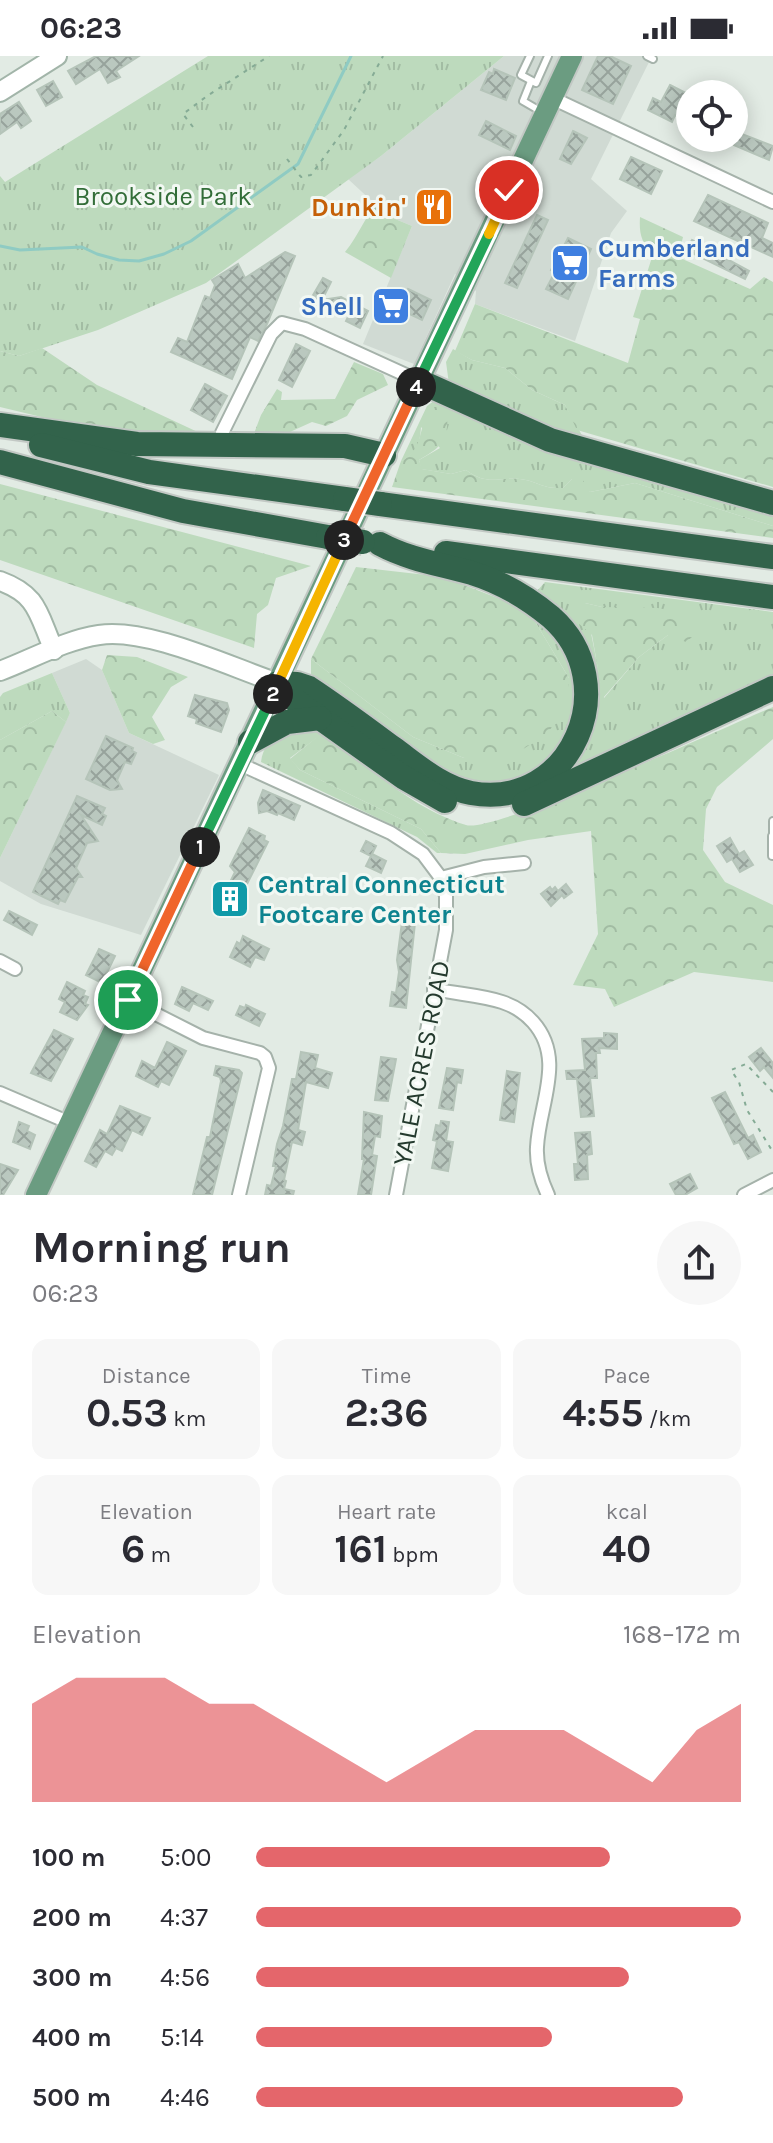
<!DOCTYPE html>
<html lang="en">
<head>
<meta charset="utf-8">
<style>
  body { margin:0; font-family:Karla,sans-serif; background:#f7f7f7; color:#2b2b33; height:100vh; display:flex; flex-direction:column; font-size:30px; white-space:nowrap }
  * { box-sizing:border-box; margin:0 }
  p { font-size:26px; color:#7c7c81 }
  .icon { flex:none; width:44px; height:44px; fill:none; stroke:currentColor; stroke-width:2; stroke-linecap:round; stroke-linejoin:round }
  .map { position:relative; height:1139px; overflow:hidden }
  .details { display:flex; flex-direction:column; background:#fff; flex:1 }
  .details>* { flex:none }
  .controls { position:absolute; left:676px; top:24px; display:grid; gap:16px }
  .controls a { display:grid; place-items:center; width:72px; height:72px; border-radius:50%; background:#fff; box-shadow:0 4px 20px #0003; font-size:40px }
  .pin { position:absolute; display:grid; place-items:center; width:68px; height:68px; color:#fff; margin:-34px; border:4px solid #fff; border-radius:50%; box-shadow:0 2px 8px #0007 }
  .km { position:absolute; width:40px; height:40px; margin:-20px; border-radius:50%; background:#222; color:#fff; font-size:22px; line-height:40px; text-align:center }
  .round { display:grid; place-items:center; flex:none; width:84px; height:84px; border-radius:42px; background:#f7f7f7 }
  .headline { display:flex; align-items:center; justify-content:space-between; height:136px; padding:0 32px }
  h1 { font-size:44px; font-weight:700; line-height:60px }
  .metrics { display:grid; grid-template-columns:repeat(3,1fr); gap:12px; height:136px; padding:8px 32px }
  .metrics div { display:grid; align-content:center; border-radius:16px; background:#f7f7f7; text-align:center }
  .metrics b { font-size:40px; font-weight:700 }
  .metrics small { font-size:22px; font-weight:400 }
  .metrics p { font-size:22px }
  .chart { height:224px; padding:16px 32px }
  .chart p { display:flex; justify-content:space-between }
  .chart svg { width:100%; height:144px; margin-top:8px; fill:#e4666b; opacity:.7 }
  ul { padding:0 32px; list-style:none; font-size:26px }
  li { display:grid; grid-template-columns:128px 96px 1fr; align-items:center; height:60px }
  li i { height:20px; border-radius:10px; background:#e4666b }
  .status { display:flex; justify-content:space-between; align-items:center; height:56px; padding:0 40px; background:#fff; direction:ltr }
  .status svg { height:22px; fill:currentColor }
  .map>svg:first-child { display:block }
  .built { fill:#d0dad3 }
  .grass { fill:url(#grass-tufts); fill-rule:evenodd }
  .forest { fill:url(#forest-crowns) }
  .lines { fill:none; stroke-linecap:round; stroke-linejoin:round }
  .stream { stroke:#8fcbc3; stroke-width:3 }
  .building { fill:url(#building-cross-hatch); stroke:#b5c4b9; stroke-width:2 }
  .lane-casing { stroke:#a5b2aa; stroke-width:10 }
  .street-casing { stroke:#a5b2aa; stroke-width:16 }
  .secondary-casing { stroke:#a2b5a9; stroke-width:22 }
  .primary-casing { stroke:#c2c8c4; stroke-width:24 }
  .highway-casing { stroke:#c2c8c4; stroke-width:28 }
  .path { stroke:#85ab95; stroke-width:2; stroke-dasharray:4 6; stroke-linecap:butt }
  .lane { stroke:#fff; stroke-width:6 }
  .street { stroke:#fff; stroke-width:12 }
  .secondary { stroke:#fff; stroke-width:18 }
  .primary { stroke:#6b9c81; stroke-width:20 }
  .highway { stroke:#32634b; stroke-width:24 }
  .highway-bridge-casing { stroke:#c2c8c4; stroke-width:28; stroke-linecap:butt }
  .highway-bridge { stroke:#32634b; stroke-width:24 }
  .split-1-casing { stroke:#fff; stroke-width:16 }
  .split-2-casing { stroke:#fff; stroke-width:16 }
  .split-3-casing { stroke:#fff; stroke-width:16 }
  .split-4-casing { stroke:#fff; stroke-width:16 }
  .split-5-casing { stroke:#fff; stroke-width:16 }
  .split-6-casing { stroke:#fff; stroke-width:16 }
  .split-1 { stroke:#f0652b; stroke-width:10 }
  .split-2 { stroke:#22a559; stroke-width:10 }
  .split-3 { stroke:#f5b400; stroke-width:10 }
  .split-4 { stroke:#f0652b; stroke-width:10 }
  .split-5 { stroke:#22a559; stroke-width:10 }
  .split-6 { stroke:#f5b400; stroke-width:10 }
  .labels { text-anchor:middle; stroke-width:6; stroke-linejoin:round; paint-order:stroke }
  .park-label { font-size:26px; fill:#326d38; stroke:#f2f8f3 }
  .food-label { font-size:26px; font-weight:bold; fill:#c56008; stroke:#f2f8f3; text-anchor:end }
  .shop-label { font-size:26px; font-weight:bold; fill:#366cbe; stroke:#f2f8f3; text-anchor:start }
  .culture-label { font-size:26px; font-weight:bold; fill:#0d838f; stroke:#f2f8f3; text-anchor:start }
  .street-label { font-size:26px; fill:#243a2e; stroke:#f2f8f3 }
</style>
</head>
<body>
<div class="status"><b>06:23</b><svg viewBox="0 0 49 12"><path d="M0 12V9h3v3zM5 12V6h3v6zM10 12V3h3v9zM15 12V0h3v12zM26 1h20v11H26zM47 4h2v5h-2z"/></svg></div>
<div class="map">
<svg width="773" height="1139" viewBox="0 0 773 1139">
  <defs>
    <pattern id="grass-tufts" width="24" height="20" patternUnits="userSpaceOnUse" patternTransform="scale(2)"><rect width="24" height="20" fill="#bddabd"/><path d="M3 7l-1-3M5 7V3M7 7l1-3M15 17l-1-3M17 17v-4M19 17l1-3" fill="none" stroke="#a2bca3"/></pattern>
    <pattern id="forest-crowns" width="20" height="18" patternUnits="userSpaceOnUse" patternTransform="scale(2)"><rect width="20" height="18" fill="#bddabd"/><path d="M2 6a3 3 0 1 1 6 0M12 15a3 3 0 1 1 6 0" fill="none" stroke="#a2bca3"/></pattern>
    <pattern id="building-cross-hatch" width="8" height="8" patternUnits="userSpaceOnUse" patternTransform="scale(2)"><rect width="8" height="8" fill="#bac8bf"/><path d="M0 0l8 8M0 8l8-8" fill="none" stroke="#97a39c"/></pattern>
  </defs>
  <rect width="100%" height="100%" fill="#e2ebe4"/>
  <!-- built -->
  <g class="built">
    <path d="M 504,0 L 652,0 L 591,123 L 627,155 L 611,177 L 575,285 L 475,248 L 476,235 L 455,218 L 414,308 L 363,288 L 412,170 L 388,160 L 348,123 L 381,100 Z"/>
    <path d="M 86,603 L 102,614 L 129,677 L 219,719 L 141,879 L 41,848 L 0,825 L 0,802 L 70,657 L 52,617 Z"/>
  </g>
  <!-- grass -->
  <g class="grass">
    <path d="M 208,0 L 504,0 L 381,100 L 206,227 L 98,274 L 19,300 L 0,295 L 0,120 L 5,126 Z"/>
    <path d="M 453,293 L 472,304 L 505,312 L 532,334 L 565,349 L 588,390 L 449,328 L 446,306 Z"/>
    <path d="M 435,344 L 773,453 L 773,470 L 635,427 L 590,436 L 572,423 L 563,432 C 541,433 538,425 520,423 C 496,421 488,430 466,414 L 451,418 L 421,413 L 419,404 L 440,392 L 421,371 C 420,387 417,398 401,405 L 427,350 Z"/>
    <path d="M 545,526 L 773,556 L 773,625 L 563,722 L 587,669 L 573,574 L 537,535 ZM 585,547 L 602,551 L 668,579 L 639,601 L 604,642 Z"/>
    <path d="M 528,554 C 543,567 562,582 569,600 C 572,607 572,617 573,625 C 582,673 551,722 500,728 C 481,730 463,725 445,719 L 326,634 L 311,618 L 311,603 L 413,681 L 464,702 L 569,622 Z"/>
    <path d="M 52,617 L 70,657 L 66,666 L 52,655 L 0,684 L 0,641 L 3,637 Z"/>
    <path d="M 314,670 L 322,678 L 290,702 L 300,714 L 421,773 L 441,797 L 437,797 L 417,781 L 261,706 C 265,677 290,674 314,670 Z"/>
  </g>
  <!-- forest -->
  <g class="forest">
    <path d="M 376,149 L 388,160 L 412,170 L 391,222 L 345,196 C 359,179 363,164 376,149 Z"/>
    <path d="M 640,161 L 683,181 L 678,201 L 750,233 L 764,221 L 773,226 L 773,431 L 577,374 L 565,349 L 532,334 L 505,312 L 472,304 L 455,295 L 475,248 L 628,307 L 640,263 L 633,261 L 653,198 C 641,187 639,177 640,161 Z"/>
    <path d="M 42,292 L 97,329 L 202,378 L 182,382 L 79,370 L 0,351 L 0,295 L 19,300 Z"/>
    <path d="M 354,306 L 383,318 L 388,329 L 357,344 L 347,360 L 326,370 L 312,366 L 281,380 L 253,380 L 261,359 L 277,333 L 282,336 L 281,344 L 335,343 Z"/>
    <path d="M 430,351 L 439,351 L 447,356 C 449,384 442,391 419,404 L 422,413 L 451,418 L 466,414 C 488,430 496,421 520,423 C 538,425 541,433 563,432 L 572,423 L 581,421 L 590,436 L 635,427 L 773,470 L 773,482 L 392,431 L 401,405 C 423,396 419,369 430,351 Z"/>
    <path d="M 0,428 L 311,510 L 276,522 L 268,549 L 257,558 L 254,592 L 0,504 Z"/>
    <path d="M 356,511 L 444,521 L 528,554 L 569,622 L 568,646 L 548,677 L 514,699 L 464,702 L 413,681 L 311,603 Z"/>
    <path d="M 585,547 L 602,551 L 658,552 L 697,560 L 697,577 L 686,586 L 668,579 L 639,601 L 603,642 L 592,579 L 570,560 Z"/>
    <path d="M 107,599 L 137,601 L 188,621 L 171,631 L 152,661 L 165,684 L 153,688 L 129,677 L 102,614 Z"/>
    <path d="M 773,651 L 773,683 L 717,731 L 706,753 L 703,794 L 725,826 L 773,849 L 773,926 L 694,916 L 614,951 L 605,933 L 573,929 L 598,878 L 591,775 L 528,784 L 465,798 L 441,797 L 421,773 L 300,714 L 290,703 L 322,677 C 367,710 413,753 466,769 C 494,778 730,669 773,651 Z"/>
    <path d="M 52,655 L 66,666 L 0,802 L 0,684 Z"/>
  </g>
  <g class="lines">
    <!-- stream -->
    <path class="stream" d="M 0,190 L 20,194 L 82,191 L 97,198 L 119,204 L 139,205 L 164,198 L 191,185 L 298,108 L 351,0"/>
  </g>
  <!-- building -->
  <g class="building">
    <path d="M 96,0 L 139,0 L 116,15 L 120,21 L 108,27 L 100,13 L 76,28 L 68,15 Z"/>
    <path d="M 598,0 L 610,0 L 631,10 L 613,48 L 582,34 Z"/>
    <path d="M 494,13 L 515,22 L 506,44 L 481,34 L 489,16 L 493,18 Z"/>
    <path d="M 53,25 L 62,41 L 46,50 L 37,34 Z"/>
    <path d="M 670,29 L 690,39 L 690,50 L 684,47 L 678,61 L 675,59 L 672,66 L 648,54 L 653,42 L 661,46 Z"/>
    <path d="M 19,46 L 31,65 L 21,72 L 17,66 L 0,78 L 0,58 Z"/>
    <path d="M 486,65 L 516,80 L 510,94 L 479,79 Z"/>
    <path d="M 573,75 L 587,82 L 571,108 L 560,103 Z"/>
    <path d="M 734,75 L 773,90 L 769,104 L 734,89 Z"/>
    <path d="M 631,101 L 662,115 L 651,138 L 620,123 Z"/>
    <path d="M 708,139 L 768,167 L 762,182 L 773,187 L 773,201 L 694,165 Z"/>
    <path d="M 537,159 L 548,164 L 517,232 L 505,227 Z"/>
    <path d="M 568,182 L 591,193 L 568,243 L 546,233 L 555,216 L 551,214 Z"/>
    <path d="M 692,184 L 749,215 L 745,223 L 686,194 Z"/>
    <path d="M 285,196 L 295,200 L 267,268 L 258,285 L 250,281 L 232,323 L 171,296 L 178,282 L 187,286 L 205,240 L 210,242 L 215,229 L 212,224 L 238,208 L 245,222 Z"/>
    <path d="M 323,222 L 331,226 L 322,244 L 341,241 L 368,255 L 360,272 L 346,265 L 350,257 L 325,244 L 319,255 L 304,247 L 309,246 Z"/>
    <path d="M 408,233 L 431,244 L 422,264 L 397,252 L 391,265 L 379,260 L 391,234 L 405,240 Z"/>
    <path d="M 296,288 L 310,295 L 292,331 L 279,324 Z"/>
    <path d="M 205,328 L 227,340 L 213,366 L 191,354 Z"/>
    <path d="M 195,639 L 227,647 L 229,654 L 221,676 L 196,667 L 197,663 L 188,660 Z"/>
    <path d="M 106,680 L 133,692 L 132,695 L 136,697 L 131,708 L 125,706 L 117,724 L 122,733 L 110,734 L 86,723 Z"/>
    <path d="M 263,734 L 300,750 L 294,764 L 278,757 L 277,759 L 267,755 L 259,757 L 258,747 Z"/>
    <path d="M 77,740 L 105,752 L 102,758 L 106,760 L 102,769 L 81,759 L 98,785 L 87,787 L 76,812 L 82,821 L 78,821 L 65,846 L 60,844 L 58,848 L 33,836 Z"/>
    <path d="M 249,772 L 265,780 L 264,784 L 268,786 L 232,858 L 218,851 L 235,816 L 230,810 Z"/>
    <path d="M 730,782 L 739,798 L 744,795 L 753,809 L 740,816 L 732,803 L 727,806 L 717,790 Z"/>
    <path d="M 366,785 L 376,790 L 372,798 L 386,805 L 381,817 L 366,810 L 371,800 L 361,795 Z"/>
    <path d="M 566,828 L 572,836 L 564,842 L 562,839 L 551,850 L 541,838 L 550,831 L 552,834 L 555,831 L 558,835 Z"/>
    <path d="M 9,855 L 37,869 L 32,879 L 4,864 Z"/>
    <path d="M 402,866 L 415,867 L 406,952 L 390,950 L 392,936 L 396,937 L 399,916 L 397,904 Z"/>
    <path d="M 243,880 L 269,893 L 264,904 L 255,901 L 250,911 L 230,901 L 237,886 L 240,888 Z"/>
    <path d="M 99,893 L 115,900 L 102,927 L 86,919 Z"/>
    <path d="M 67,926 L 85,935 L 83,939 L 88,941 L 85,948 L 88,949 L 77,964 L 60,956 L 65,946 L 59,943 Z"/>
    <path d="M 182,931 L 213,945 L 208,954 L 193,947 L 189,955 L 175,948 Z"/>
    <path d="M 246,949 L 265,958 L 259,970 L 236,959 L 240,950 L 245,952 Z"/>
    <path d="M 54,974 L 73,983 L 51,1025 L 31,1017 Z"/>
    <path d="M 604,977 L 617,978 L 617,993 L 599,992 L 600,997 L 596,997 L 597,1022 L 590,1022 L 594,1060 L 581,1061 L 577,1023 L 567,1023 L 566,1015 L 585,1014 L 582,983 L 604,982 Z"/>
    <path d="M 167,986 L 186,995 L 169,1029 L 161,1025 L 158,1031 L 136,1020 L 142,1005 L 155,1012 Z"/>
    <path d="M 761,992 L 773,1007 L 773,1022 L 764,1011 L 760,1015 L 749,1001 Z"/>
    <path d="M 301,996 L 318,999 L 315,1012 L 332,1017 L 328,1032 L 306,1026 L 298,1074 L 305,1076 L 302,1089 L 292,1086 L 284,1124 L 286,1125 L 284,1133 L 294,1135 L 293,1139 L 265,1139 L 267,1129 L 271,1130 L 276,1110 L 273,1110 L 277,1088 L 283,1070 L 292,1023 L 296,1023 Z"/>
    <path d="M 381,1001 L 396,1003 L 388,1045 L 375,1044 Z"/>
    <path d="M 216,1010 L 239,1014 L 242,1017 L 212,1139 L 193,1139 L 207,1081 L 210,1081 L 221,1025 L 220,1021 L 214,1019 Z"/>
    <path d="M 447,1012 L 463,1014 L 461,1027 L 457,1026 L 453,1054 L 439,1052 Z"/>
    <path d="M 507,1015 L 520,1017 L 514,1066 L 500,1064 Z"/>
    <path d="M 725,1036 L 748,1082 L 753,1079 L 761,1096 L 748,1103 L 739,1086 L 734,1088 L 712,1042 Z"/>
    <path d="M 120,1050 L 150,1062 L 142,1079 L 132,1074 L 122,1095 L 116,1092 L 112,1099 L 105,1095 L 96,1111 L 85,1105 L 100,1074 L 107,1078 Z"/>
    <path d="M 364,1056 L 382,1060 L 380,1081 L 375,1080 L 372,1099 L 377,1100 L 371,1139 L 358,1139 L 364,1103 L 362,1103 Z"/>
    <path d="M 441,1065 L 449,1066 L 446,1085 L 453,1086 L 448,1115 L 432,1112 L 437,1085 L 433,1084 L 436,1069 L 440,1070 Z"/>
    <path d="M 19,1066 L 29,1070 L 27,1075 L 35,1079 L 30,1093 L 13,1086 Z"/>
    <path d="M 590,1076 L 592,1098 L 587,1099 L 588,1123 L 575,1124 L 574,1108 L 578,1108 L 575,1077 Z"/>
    <path d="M 0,1108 L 18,1114 L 3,1139 L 0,1139 Z"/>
    <path d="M 690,1118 L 697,1132 L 685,1139 L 676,1139 L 670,1128 Z"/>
  </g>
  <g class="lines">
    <defs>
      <g id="lane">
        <path d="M 530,0 L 521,19 L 536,27 L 548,0"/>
        <path d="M 647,0 L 653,3"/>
        <path d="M 531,25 L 523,45 L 542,56"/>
        <path d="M 773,765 L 773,780"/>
        <path d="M 772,800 L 772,780"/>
      </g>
      <g id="street">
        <path d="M 552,42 L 773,146"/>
        <path d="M 222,377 L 271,278 L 282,267 L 305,273 L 419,325"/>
        <path d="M 240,708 L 391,777 L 423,798 L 441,822 L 446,840 L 446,874 L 396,1139"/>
        <path d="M 441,822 L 484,811 L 524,807"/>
        <path d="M 0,905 L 15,913"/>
        <path d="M 434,933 C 456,938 481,939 502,946 C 514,950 525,957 533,966 C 566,1003 539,1048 537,1091 C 536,1108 541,1124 548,1139"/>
        <path d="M 128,944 L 203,982 L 260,997 L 265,1001 L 269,1012 L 239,1139"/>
        <path d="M 0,1037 L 70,1067"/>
        <path d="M 744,1139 L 773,1124"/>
      </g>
      <g id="secondary">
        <path d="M 0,36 L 57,0"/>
        <path d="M 0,525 C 39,539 38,559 54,594"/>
        <path d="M 0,615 C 32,603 65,584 99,579 C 147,571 230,611 278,627"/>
      </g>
      <path id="primary" d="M 36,1139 L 572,0"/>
      <g id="highway">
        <path d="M 419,325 L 550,384 L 773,447"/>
        <path d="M 0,369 L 137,388 L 345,390 L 384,399"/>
        <path d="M 41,389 L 149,416 L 345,443"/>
        <path d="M 0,406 L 183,455 L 328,481"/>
        <path d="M 380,448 L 773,501"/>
        <path d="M 446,497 L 773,541"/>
        <path d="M 278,627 L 297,628 L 309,632 C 338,651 366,672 393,692 C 418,710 441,731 471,737 C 572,755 626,627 551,561 C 528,542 501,526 472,517 C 440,508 410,504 380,488"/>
        <path d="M 278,627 L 296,645 L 403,721 L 445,745"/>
        <path d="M 250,686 L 287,666 L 320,662"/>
        <path d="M 524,748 L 773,632"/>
      </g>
    </defs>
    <!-- lane casing -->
    <use href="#lane" class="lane-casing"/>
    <!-- street casing -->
    <use href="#street" class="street-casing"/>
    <!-- secondary casing -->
    <use href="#secondary" class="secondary-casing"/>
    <!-- primary casing -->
    <use href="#primary" class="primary-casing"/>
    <!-- highway casing -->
    <use href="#highway" class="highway-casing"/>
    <!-- path -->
    <g class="path">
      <path d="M 193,71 L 183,58 L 207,40 L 269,0"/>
      <path d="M 287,103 L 301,121 L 311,119 L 344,74 L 383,0"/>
      <path d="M 773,1036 L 746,1008 L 731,1014 L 739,1026 L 747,1054 L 773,1096"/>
    </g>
    <!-- lane -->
    <use href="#lane" class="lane"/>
    <!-- street -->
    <use href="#street" class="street"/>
    <!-- secondary -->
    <use href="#secondary" class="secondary"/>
    <!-- primary -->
    <use href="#primary" class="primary"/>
    <!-- highway -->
    <use href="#highway" class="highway"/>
    <defs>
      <g id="highway-bridge">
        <path d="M 345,443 L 380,448"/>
        <path d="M 328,481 L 363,486"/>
      </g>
    </defs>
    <!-- highway-bridge casing -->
    <use href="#highway-bridge" class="highway-bridge-casing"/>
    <!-- highway-bridge -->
    <use href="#highway-bridge" class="highway-bridge"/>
  </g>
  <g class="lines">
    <defs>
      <path id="split-1" d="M 128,944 L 200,791"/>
      <path id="split-2" d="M 200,791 L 273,638"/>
      <path id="split-3" d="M 273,638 L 344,484"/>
      <path id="split-4" d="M 344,484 L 416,331"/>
      <path id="split-5" d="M 416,331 L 489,178"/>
      <path id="split-6" d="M 489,178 L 509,134"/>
    </defs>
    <!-- split-1 casing -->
    <use href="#split-1" class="split-1-casing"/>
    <!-- split-2 casing -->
    <use href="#split-2" class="split-2-casing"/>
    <!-- split-3 casing -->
    <use href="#split-3" class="split-3-casing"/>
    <!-- split-4 casing -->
    <use href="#split-4" class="split-4-casing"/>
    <!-- split-5 casing -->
    <use href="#split-5" class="split-5-casing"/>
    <!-- split-6 casing -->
    <use href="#split-6" class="split-6-casing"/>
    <!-- split-1 -->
    <use href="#split-1" class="split-1"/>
    <!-- split-2 -->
    <use href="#split-2" class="split-2"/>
    <!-- split-3 -->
    <use href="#split-3" class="split-3"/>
    <!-- split-4 -->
    <use href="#split-4" class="split-4"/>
    <!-- split-5 -->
    <use href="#split-5" class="split-5"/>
    <!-- split-6 -->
    <use href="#split-6" class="split-6"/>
  </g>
  <!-- icons -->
  <defs>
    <symbol id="restaurant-square" viewBox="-11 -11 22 22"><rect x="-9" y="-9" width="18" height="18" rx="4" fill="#e8710a" stroke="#f2f8f3"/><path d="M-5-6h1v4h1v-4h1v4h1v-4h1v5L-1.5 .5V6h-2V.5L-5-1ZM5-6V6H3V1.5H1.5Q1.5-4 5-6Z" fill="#fff"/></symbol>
    <symbol id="supermarket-square" viewBox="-11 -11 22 22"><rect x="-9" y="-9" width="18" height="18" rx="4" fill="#3f7fe0" stroke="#f2f8f3"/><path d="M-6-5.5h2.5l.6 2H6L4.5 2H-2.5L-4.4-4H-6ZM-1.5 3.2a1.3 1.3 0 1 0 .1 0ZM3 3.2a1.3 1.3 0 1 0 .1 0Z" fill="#fff"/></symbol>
    <symbol id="building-square" viewBox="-11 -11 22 22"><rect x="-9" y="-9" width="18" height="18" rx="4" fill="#0f9aa8" stroke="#f2f8f3"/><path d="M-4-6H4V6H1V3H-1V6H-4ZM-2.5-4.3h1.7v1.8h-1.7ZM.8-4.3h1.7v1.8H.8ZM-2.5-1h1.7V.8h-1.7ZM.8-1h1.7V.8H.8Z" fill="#fff"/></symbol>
  </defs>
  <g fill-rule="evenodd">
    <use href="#restaurant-square" x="412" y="129" width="44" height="44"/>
    <use href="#supermarket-square" x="548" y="185" width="44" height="44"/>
    <use href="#supermarket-square" x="369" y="228" width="44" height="44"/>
    <use href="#building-square" x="208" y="821" width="44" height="44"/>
  </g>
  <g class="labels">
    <!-- park labels -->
    <g class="park-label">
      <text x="163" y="149">Brookside Park</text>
    </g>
    <!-- food labels -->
    <g class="food-label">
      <text x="406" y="160">Dunkin'</text>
    </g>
    <!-- shop labels -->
    <g class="shop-label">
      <text x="598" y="201">Cumberland<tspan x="598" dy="30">Farms</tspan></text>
      <text x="363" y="259" text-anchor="end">Shell</text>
    </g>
    <!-- culture labels -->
    <g class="culture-label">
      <text x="258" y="837">Central Connecticut<tspan x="258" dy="30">Footcare Center</tspan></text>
    </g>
    <!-- street labels -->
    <g class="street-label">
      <text transform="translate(421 1007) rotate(-79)" y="9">YALE ACRES ROAD</text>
    </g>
  </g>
</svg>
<div class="controls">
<a><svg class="icon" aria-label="locate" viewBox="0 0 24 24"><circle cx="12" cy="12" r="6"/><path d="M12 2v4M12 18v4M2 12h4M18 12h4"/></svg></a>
</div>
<div class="pin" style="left:128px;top:944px;background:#1e9e55"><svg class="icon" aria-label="arrive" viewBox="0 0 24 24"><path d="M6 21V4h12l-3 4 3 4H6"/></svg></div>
<div class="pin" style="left:509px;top:134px;background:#d93025"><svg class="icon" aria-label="check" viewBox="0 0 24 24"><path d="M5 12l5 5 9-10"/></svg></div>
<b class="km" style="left:200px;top:791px">1</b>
<b class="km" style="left:273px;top:638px">2</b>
<b class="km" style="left:344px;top:484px">3</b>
<b class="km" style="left:416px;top:331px">4</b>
</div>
<section class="details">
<div class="headline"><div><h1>Morning run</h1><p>06:23</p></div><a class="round"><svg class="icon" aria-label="share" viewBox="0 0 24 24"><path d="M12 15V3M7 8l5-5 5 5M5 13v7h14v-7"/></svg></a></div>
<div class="metrics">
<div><p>Distance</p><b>0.53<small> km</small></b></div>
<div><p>Time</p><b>2:36</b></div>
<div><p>Pace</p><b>4:55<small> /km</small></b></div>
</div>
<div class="metrics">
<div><p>Elevation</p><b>6<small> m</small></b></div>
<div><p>Heart rate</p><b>161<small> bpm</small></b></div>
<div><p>kcal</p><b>40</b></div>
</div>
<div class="chart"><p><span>Elevation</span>168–172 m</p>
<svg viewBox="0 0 160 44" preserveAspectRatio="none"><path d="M0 44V14L10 6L20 6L30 6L40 14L50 14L60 22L70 30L80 38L90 30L100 22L110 22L120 22L130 30L140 38L150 22L160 14V44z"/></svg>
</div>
<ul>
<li><b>100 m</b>5:00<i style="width:73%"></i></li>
<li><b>200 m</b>4:37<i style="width:100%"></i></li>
<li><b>300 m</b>4:56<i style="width:77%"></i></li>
<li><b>400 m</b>5:14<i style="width:61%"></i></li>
<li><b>500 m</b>4:46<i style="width:88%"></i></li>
</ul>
</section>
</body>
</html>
